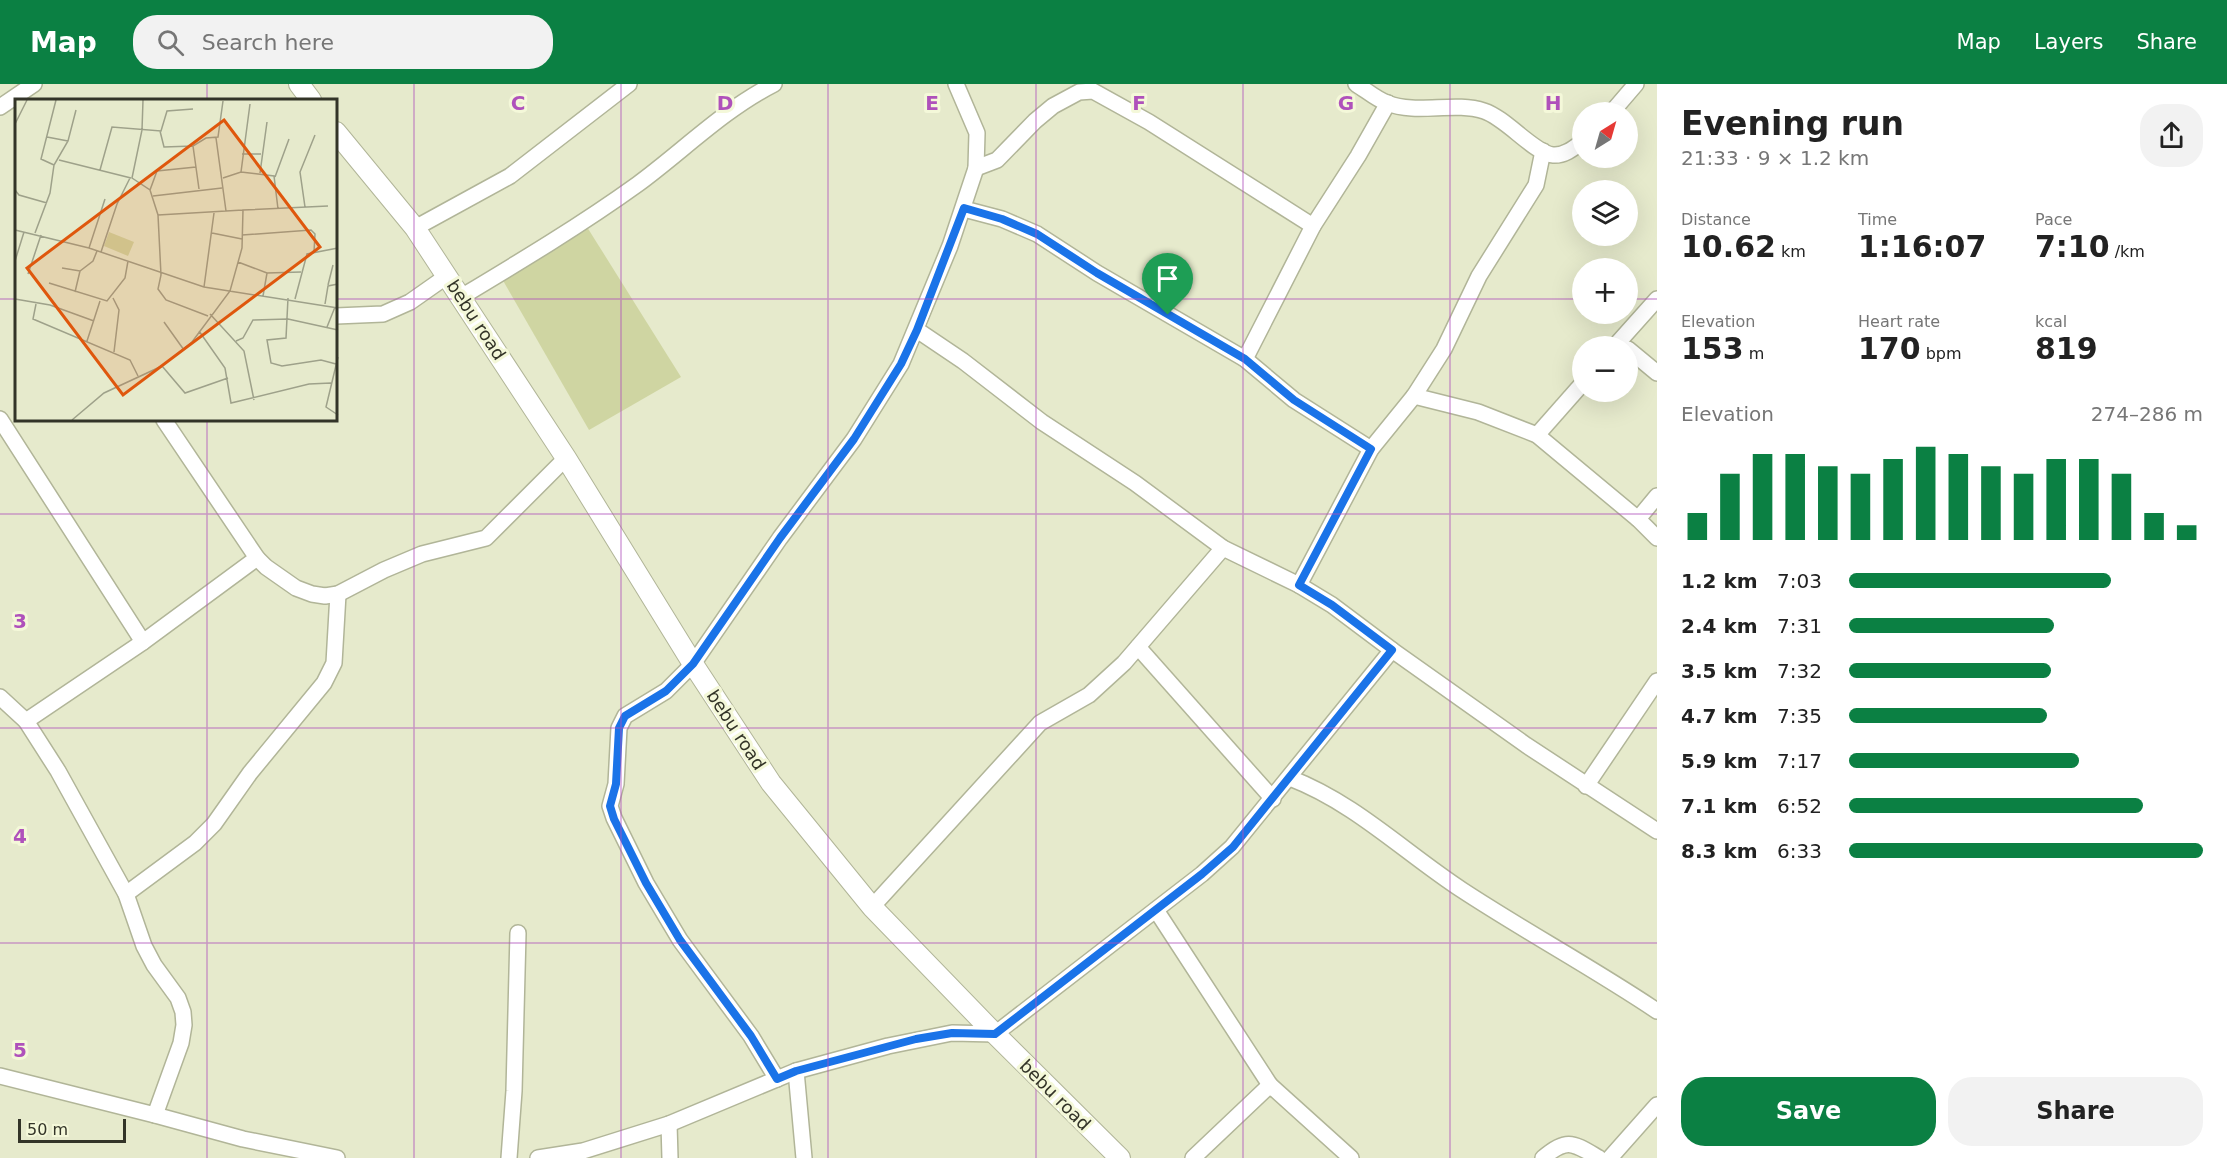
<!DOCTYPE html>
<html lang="en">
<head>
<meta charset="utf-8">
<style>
  body { margin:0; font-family:"DejaVu Sans",sans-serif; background:#f2f2f2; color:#222; height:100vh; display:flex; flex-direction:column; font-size:22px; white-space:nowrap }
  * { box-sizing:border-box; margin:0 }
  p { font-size:20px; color:#767676 }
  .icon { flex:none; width:33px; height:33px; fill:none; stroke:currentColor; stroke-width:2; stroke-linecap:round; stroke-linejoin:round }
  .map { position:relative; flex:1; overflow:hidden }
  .details { display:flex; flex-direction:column; background:#fff; width:570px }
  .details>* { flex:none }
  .needle { width:39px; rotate:37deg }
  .controls { position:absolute; left:1572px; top:18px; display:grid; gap:12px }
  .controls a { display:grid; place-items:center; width:66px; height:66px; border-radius:50%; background:#fff; box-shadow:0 6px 24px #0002; font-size:30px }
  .scale { position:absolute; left:18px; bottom:15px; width:108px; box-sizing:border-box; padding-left:6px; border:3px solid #333428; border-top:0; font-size:16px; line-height:21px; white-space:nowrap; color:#333428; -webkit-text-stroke:4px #f4f8d9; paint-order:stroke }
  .pin { position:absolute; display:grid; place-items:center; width:51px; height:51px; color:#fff; margin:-62px -26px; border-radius:50% 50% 50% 0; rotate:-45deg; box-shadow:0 0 6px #0007 }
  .pin .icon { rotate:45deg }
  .round { display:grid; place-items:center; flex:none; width:63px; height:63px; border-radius:24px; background:#f2f2f2 }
  .summary { display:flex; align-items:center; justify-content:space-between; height:102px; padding:0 24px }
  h1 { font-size:33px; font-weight:800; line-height:45px }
  .stats { display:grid; grid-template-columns:repeat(3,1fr); gap:9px; height:102px; padding:6px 24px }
  .stats div { display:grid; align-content:center }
  .stats b { font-size:30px; font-weight:800 }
  .stats small { font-size:16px; font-weight:400 }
  .stats p { font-size:16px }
  .chart { height:168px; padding:12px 24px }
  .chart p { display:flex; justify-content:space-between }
  .chart svg { width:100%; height:108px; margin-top:6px; stroke:#0b8043; stroke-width:6 }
  .cta { display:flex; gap:12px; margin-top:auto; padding:12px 24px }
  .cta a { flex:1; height:69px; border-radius:24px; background:#0b8043; color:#fff; font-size:24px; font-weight:800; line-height:69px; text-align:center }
  .cta a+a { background:#f2f2f2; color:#222 }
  ul { padding:0 24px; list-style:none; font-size:20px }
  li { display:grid; grid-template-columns:96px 72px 1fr; align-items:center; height:45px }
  li i { height:15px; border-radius:8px; background:#0b8043 }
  header { display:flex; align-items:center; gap:36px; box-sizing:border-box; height:84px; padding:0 30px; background:#0b8043; color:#fff }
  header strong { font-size:28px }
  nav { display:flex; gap:33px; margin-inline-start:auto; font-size:21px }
  .search { width:420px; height:54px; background:#f2f2f2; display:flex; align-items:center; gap:15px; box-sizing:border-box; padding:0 21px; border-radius:24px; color:#767676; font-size:22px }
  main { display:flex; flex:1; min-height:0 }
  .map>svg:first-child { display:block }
  .green { fill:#cfd5a2 }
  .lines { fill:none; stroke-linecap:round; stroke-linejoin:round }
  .minor-casing { stroke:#b1b598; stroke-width:18 }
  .tertiary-casing { stroke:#b1b598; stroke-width:22 }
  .minor { stroke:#fff; stroke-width:15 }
  .tertiary { stroke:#fff; stroke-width:20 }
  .route-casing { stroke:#fff; stroke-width:12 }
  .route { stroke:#1a73e8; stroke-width:8 }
  .grid { fill:none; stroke:#af51bb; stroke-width:1.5; stroke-opacity:0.55 }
  .labels { text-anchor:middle; stroke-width:6; stroke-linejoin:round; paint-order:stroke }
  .street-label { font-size:18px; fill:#333428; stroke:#f4f8d9 }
  .inset-road { fill:none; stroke:#9ea18a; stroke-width:1.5 }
  .view { fill:#df570d; fill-opacity:0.15; stroke:#df570d; stroke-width:3 }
  .inset-edge { fill:none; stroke:#333428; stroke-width:3 }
  .grid-label { font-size:20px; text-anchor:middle; font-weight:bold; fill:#af51bb; stroke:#f4f8d9; stroke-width:6; stroke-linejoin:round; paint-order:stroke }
</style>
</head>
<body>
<header>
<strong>Map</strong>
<div class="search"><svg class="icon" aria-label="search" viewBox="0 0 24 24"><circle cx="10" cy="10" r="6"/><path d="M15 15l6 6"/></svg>Search here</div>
<nav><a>Map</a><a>Layers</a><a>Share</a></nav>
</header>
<main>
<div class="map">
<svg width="1657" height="1074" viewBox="0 0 1657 1074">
  <rect width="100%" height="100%" fill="#e6eacc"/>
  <!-- green -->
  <path class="green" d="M 587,143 L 681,293 L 589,346 L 501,193 Z"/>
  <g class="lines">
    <defs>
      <g id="minor">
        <path d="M 1356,0 C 1366,6 1376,15 1387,19 C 1417,31 1454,17 1484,27 C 1506,34 1535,70 1553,71 C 1564,72 1574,64 1582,58"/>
        <path d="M 0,23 L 34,0"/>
        <path d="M 1612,28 L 1636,0"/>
        <path d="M 976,84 L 997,76 L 1035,37 L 1053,22 L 1079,8 L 1093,7 L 1149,38 L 1313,142"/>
        <path d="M 964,125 L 1002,135 L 1037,150 L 1097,189 L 1245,275 L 1294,316 L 1371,365"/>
        <path d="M 415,144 L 510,92 L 629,0"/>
        <path d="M 461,213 C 521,177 581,141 638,100 C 683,67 723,26 774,0"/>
        <path d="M 336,232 L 383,230 L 410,218 L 447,192"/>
        <path d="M 917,246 L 963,277 L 1042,338 L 1135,399 L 1223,464 L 1299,501 L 1332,521 L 1392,566"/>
        <path d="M 1615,262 L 1657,215"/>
        <path d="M 1628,265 L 1657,289"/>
        <path d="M 1245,275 L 1313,142 L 1358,72 L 1388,19"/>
        <path d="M 1414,312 L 1478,328 L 1537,351 L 1638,435 L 1657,454"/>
        <path d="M 0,335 L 143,558"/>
        <path d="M 164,336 L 257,474 L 266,483 L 296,504 L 312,510 L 325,512 L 338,510 L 384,486 L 422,470 L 486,454 L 566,374"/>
        <path d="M 1537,351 L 1582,300"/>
        <path d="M 1638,435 L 1657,412"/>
        <path d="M 1299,501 L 1371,365 L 1414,312 L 1444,265 L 1479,192 L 1536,101 L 1543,67"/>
        <path d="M 1138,563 L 1273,715"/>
        <path d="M 0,613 L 26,637 L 58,687 L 126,810 L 144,862 L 154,881 L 178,914 L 183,928 L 184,941 L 181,959 L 155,1031"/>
        <path d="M 26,637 L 143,558 L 257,474"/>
        <path d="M 1290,694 C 1355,719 1404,768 1462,806 C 1526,848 1593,884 1657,927"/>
        <path d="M 1586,702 L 1657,597"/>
        <path d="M 126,810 L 195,759 L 214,740 L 250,689 L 324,599 L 334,579 L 338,510"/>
        <path d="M 872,823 L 1040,639 L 1089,611 L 1124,579 L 1223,464"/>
        <path d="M 1156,826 L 1270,1001"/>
        <path d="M 796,987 L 804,1074"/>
        <path d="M 0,992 L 155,1031 L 243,1055 L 337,1074"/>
        <path d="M 777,995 L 751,952 L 680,856 L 646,799 L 614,734 L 610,722 L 616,700 L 619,644 L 625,632 L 666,607 L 693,580 L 780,454 L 854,355 L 901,280 L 950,162 L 976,84 L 977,49 L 956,0"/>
        <path d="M 669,1040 L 670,1074"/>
        <path d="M 509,1074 L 514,1007 L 518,849"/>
        <path d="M 538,1074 L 583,1067 L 669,1040 L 796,987 L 888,962 L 952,949 L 995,950 L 1202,790 L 1232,763 L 1392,566 L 1526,661 L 1657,747"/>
        <path d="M 1193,1074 L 1270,1001 L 1351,1074"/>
        <path d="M 1543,1074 C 1567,1053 1573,1059 1599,1074"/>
        <path d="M 1610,1074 L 1657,1021"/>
      </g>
      <g id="tertiary">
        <path d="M 299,0 L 311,16"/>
        <path d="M 336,48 L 415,144 L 566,374 L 693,580 L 771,699 L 872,823 L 995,950 L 1120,1074"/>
      </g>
    </defs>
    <!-- minor casing -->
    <use href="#minor" class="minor-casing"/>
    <!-- tertiary casing -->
    <use href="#tertiary" class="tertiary-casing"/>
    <!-- minor -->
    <use href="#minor" class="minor"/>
    <!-- tertiary -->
    <use href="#tertiary" class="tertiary"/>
  </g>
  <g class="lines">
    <defs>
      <path id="route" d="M 964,124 L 1002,135 L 1037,150 L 1097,189 L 1245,275 L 1294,316 L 1371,365 L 1299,501 L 1332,521 L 1392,566 L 1233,763 L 1202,790 L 995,950 L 952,949 L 916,955 L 796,987 L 777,995 L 751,952 L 680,856 L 646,799 L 614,735 L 610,722 L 616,700 L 619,644 L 625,632 L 666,607 L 693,580 L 780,454 L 854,355 L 901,280 L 917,246 Z"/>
    </defs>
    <!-- route casing -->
    <use href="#route" class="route-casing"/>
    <!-- route -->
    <use href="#route" class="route"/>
  </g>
  <!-- grid -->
  <path class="grid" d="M 207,0 L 207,16M 414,0 L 414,1074M 621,0 L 621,1074M 828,0 L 828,1074M 1036,0 L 1036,1074M 1243,0 L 1243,1074M 1450,0 L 1450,1074M 0,215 L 16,215M 336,215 L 1582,215M 1628,215 L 1657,215M 207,336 L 207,1074M 0,430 L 1657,430M 0,644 L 1657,644M 0,859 L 1657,859"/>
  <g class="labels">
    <!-- street labels -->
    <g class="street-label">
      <text transform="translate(476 236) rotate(57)" y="6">bebu road</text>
      <text transform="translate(736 646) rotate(57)" y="6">bebu road</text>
      <text transform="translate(1055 1011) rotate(45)" y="6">bebu road</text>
    </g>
  </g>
  <!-- overview -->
  <g transform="translate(15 15)">
    <rect width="322" height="322" fill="#e6eacc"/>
    <path d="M 94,133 L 119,143 L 113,157 L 89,147 Z" fill="#cfd5a2"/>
    <path class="inset-road" d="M 128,1 L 127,31 L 117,79 L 135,91 L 143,116 L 146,176 L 143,190 L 151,201 L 193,217M 0,25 L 12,1M 145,32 L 149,48 L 178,47 L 191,39 L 203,38 L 208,2M 32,38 L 53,42M 201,39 L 211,112M 178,47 L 184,90M 227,55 L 246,55M 44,61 L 116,79M 39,66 L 26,60 L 41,1M 85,71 L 97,28 L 146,32 L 152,12 L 178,10M 226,73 L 235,5M 245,74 L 252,23M 260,78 L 274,40M 208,79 L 226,73 L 259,77 L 263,110M 0,91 L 4,96 L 32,104M 135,91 L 142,72 L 181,68M 138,97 L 207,89M 290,108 L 285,73 L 300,36M 143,116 L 228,111M 0,131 L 74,149 L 189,188 L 323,209M 20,134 L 35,94 L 39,66 L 53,42 L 61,11M 197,134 L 227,140M 227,136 L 296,131 L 300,135 L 299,153M 74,149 L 90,100M 86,153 L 102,105 L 115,79M 0,162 L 9,133M 223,163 L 252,174M 47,169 L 65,172 L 78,162 L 82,152M 13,175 L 26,136M 34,184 L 92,202 L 110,179 L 113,162M 313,186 L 318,166M 189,188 L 199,114M 60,193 L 65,172M 248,197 L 252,174 L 286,173M 98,199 L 104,211 L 99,253M 273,199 L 271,239 L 252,241 L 256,264 L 267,267 L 306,261 L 321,265M 0,200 L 35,206 L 79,222M 280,200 L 292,155 L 323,149M 21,205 L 18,220 L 115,261 L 123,277M 310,205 L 313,187 L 323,185M 195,215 L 229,252 L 239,301M 149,223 L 169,251M 312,228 L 320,208M 184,232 L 210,269 L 216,304 L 294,285 L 316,284M 72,242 L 85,202M 221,242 L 228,239 L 238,221 L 273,220 L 323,231M 323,258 L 311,308 L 323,316M 147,267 L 170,294 L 213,279M 57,321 L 89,294 L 147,267 L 177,243 L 215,192 L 227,149 L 228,111 L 313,107"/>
    <path class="view" d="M 209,21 L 305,148 L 108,296 L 12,169 Z"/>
    <rect width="322" height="322" class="inset-edge"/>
  </g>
  <g class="grid-label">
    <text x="518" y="26">C</text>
    <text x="725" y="26">D</text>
    <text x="932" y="26">E</text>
    <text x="1139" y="26">F</text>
    <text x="1346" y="26">G</text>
    <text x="1553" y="26">H</text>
    <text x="20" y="544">3</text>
    <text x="20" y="759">4</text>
    <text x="20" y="973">5</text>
  </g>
</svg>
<div class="controls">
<a><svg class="needle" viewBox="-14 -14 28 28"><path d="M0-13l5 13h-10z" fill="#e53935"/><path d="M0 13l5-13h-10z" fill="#767676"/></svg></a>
<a><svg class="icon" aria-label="layers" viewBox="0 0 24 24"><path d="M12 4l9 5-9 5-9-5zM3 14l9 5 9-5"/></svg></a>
<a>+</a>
<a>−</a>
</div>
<div class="scale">50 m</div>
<div class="pin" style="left:1168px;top:231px;background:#1e9e55"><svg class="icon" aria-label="arrive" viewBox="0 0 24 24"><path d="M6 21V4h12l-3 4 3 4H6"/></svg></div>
</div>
<section class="details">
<div class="summary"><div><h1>Evening run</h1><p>21:33 · 9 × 1.2 km</p></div><a class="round"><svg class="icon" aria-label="share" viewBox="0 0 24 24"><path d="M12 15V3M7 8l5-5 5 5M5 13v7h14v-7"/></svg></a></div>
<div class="stats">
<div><p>Distance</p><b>10.62<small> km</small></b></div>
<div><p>Time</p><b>1:16:07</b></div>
<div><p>Pace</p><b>7:10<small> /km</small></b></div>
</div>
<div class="stats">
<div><p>Elevation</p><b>153<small> m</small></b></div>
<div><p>Heart rate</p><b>170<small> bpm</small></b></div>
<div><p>kcal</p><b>819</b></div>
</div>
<div class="chart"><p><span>Elevation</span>274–286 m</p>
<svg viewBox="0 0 160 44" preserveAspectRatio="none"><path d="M5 44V33M15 44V17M25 44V9M35 44V9M45 44V14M55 44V17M65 44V11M75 44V6M85 44V9M95 44V14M105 44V17M115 44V11M125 44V11M135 44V17M145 44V33M155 44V38"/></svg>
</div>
<ul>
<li><b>1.2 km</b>7:03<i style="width:74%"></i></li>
<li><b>2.4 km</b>7:31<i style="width:58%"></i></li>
<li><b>3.5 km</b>7:32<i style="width:57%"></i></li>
<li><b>4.7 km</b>7:35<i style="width:56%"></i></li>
<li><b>5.9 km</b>7:17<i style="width:65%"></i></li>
<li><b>7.1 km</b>6:52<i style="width:83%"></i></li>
<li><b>8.3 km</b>6:33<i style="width:100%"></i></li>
</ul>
<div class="cta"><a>Save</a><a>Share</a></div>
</section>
</main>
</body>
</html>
